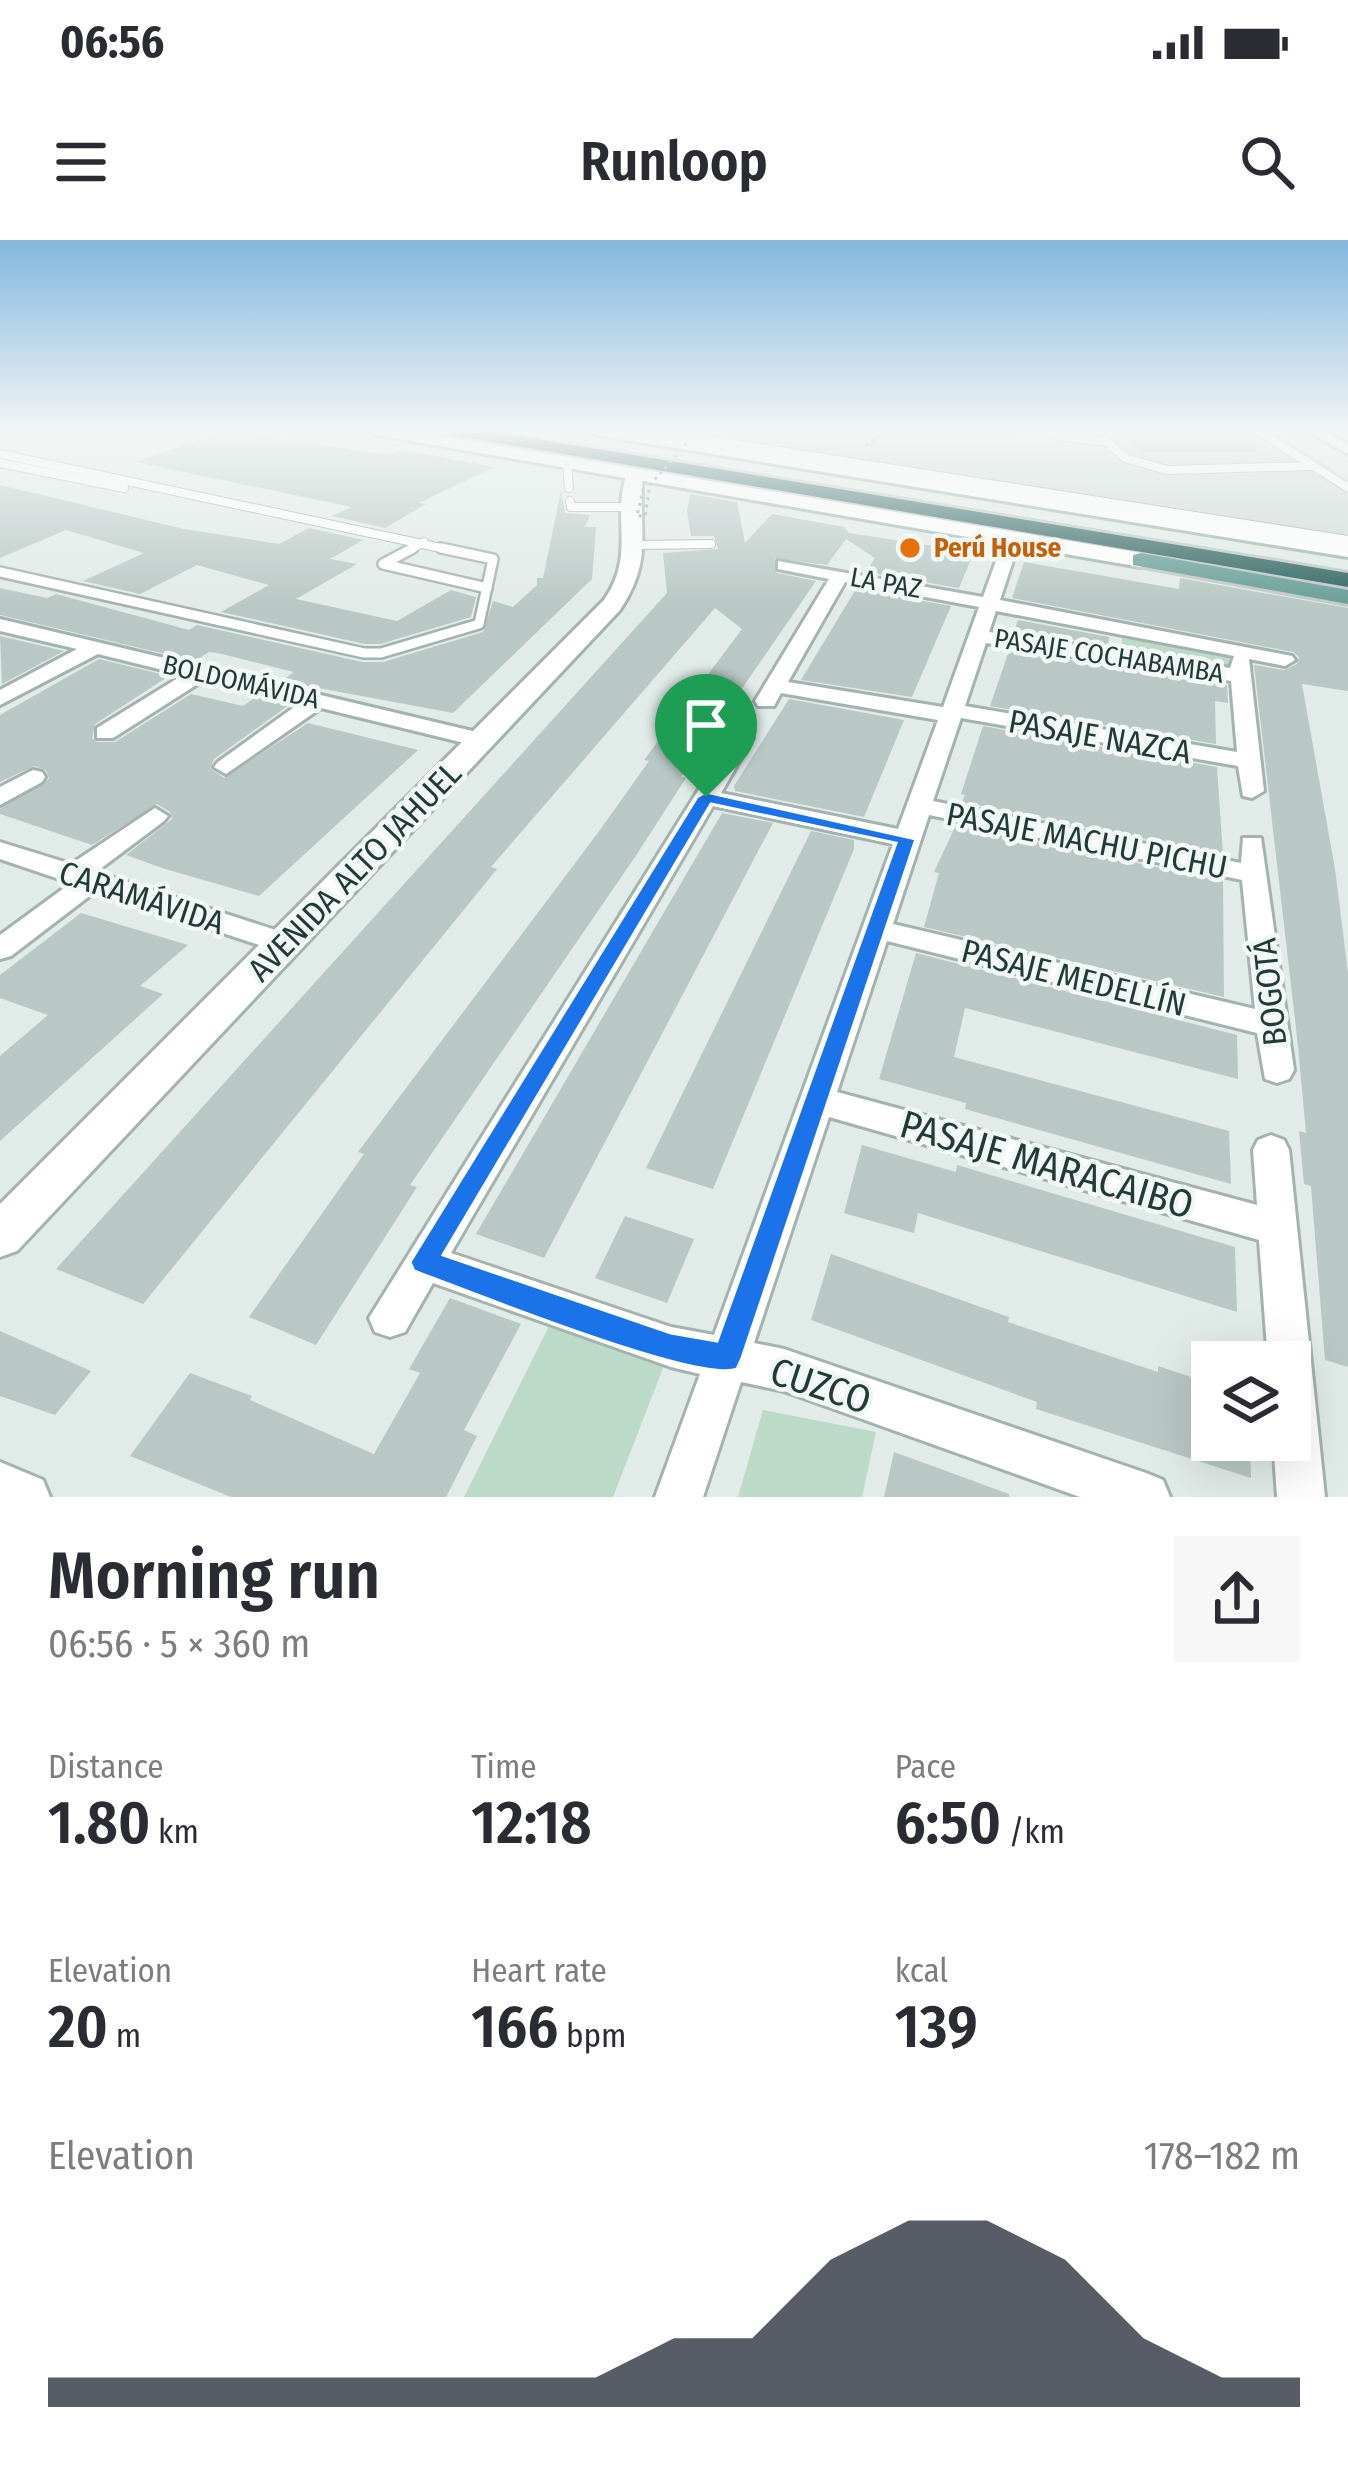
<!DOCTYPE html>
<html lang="en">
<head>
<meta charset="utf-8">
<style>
  body { margin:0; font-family:"Fira Sans Condensed",sans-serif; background:#f7f7f7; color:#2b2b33; height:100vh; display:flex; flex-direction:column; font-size:45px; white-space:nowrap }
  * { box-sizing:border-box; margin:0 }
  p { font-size:39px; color:#7c7c81 }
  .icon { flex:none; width:66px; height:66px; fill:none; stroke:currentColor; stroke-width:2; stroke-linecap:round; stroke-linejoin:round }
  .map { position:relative; height:1257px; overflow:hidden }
  .sheet { display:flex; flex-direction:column; background:#fff; flex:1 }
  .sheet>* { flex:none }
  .buttons { position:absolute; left:1191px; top:1101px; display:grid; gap:24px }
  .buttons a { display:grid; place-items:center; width:120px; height:120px; border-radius:0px; background:#fff; box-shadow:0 12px 48px #0002; font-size:60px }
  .pin { position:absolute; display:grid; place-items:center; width:102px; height:102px; color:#fff; margin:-123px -51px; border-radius:50% 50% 50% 0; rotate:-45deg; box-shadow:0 0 12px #0007 }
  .pin .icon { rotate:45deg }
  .round { display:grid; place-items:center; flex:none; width:126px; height:126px; border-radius:0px; background:#f7f7f7 }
  .overview { display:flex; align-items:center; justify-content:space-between; height:204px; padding:0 48px }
  h1 { font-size:66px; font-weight:600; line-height:90px }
  .figures { display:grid; grid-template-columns:repeat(3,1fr); gap:18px; height:204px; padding:12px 48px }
  .figures div { display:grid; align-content:center }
  .figures b { font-size:60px; font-weight:600 }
  .figures small { font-size:33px; font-weight:400 }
  .figures p { font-size:33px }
  .chart { height:336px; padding:24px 48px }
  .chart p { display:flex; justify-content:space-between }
  .chart svg { width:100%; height:216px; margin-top:12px; fill:#111827; opacity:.7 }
  .status { display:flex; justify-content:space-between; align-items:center; height:84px; padding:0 60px; background:#fff; direction:ltr }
  .status svg { height:33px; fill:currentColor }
  header { display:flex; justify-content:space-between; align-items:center; height:156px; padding:0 48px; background:#fff; font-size:54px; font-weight:600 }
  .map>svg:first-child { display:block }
  .built { fill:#cfdbd7 }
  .green { fill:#bbdbc8 }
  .building { fill:#b9c8c4 }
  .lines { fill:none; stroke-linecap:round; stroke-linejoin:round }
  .service-far1-casing { stroke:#a4b3af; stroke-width:10 }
  .service-casing { stroke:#a4b3af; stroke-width:14 }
  .minor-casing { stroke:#a4b3af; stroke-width:6 }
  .tertiary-casing { stroke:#a4b3af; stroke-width:6 }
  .secondary-casing { stroke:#a0b6b1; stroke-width:6 }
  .primary-casing { stroke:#c1c8c7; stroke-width:6 }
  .motorway-casing { stroke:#c1c8c7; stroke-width:6 }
  .path { stroke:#83ada5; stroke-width:3; stroke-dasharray:3 4.5; stroke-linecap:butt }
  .service-far1 { stroke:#fff; stroke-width:8 }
  .service { stroke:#fff; stroke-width:9 }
  .minor { fill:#fff; fill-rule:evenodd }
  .tertiary { fill:#fff; fill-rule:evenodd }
  .secondary { fill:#fff; fill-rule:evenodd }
  .primary { fill:#689e97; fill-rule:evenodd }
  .motorway { fill:#2f6561; fill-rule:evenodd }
  .path-bridge { stroke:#83ada5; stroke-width:3; stroke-dasharray:3 4.5; stroke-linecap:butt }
  .route { fill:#1a73e8; stroke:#fff; stroke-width:3; fill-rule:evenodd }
  .food-dot { fill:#e8710a; stroke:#f1f8f5; stroke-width:4.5 }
  .labels { text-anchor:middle; stroke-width:9; stroke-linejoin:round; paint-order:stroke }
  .far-food-label { font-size:27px; font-weight:bold; fill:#c56008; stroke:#f1f8f5; text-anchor:start }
  .far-street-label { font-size:27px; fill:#223b37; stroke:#f1f8f5 }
  .street-label { font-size:33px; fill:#223b37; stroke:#f1f8f5 }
  .near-street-label { font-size:39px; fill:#223b37; stroke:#f1f8f5 }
</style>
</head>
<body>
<div class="status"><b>06:56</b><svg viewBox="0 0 49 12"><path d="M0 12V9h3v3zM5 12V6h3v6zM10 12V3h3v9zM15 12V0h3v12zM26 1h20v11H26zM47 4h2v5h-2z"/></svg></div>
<header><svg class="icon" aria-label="menu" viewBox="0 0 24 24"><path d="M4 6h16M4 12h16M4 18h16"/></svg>Runloop<svg class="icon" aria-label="search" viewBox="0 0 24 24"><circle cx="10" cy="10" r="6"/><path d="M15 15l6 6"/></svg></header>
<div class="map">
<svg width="1348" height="1257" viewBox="0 0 1348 1257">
  <rect width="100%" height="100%" fill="#e1ebe8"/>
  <!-- built -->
  <path class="built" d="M 619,190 L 1271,190 L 1348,239 L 1348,306 Z"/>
  <!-- green -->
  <g class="green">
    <path d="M 1122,393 L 1215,409 L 1229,416 L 1229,429 L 1122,413 Z"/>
    <path d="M 553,1078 L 665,1123 L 613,1257 L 464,1257 Z"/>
    <path d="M 763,1170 L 876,1192 L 862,1257 L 738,1257 Z"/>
  </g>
  <!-- building -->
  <g class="building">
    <path d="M 228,190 L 389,215 L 401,210 L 494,227 L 419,263 L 426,264 L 385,288 L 332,276 L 352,267 L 136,222 Z"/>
    <path d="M 1118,190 L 1249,190 L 1256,199 L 1256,212 L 1142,212 Z"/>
    <path d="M 0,245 L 184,289 L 279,304 L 309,288 L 363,300 L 330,319 L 357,324 L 296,359 L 397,381 L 451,350 L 476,357 L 471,377 L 380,404 L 365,404 L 221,372 L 269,345 L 197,325 L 140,354 L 83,341 L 144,313 L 66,290 L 0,318 Z"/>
    <path d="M 561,251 L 565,273 L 590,275 L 585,287 L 596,287 L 592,339 L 453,473 L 281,441 L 294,432 L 222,414 L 209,412 L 195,421 L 0,375 L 0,348 L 47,358 L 56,354 L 189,390 L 197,385 L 362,422 L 383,422 L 483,392 L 493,361 L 513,367 L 537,345 L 537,338 L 543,338 Z"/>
    <path d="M 690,254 L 737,262 L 745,303 L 772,274 L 844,287 L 849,293 L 974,312 L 959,348 L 866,332 L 875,318 L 846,299 L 827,325 L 775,318 L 777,333 L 816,341 L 681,537 L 686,538 L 635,617 L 410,945 L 417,947 L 316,1105 L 249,1077 L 364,914 L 358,912 L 600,590 L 649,521 L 644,520 L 742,389 L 715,368 L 491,627 L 497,629 L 143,1064 L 56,1029 L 667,353 L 663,313 L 718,309 L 714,296 L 691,296 L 687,271 Z"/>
    <path d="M 1024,322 L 1179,349 L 1180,338 L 1348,368 L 1348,451 L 1302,444 L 1335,629 L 1348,733 L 1348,1127 L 1325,1120 L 1311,946 L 1304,944 L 1299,891 L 1306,893 L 1298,806 L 1254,425 L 1284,430 L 1297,424 L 1299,417 L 1293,412 L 1012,358 Z"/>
    <path d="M 856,349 L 951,366 L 912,457 L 801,440 Z"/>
    <path d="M 1018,380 L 1109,397 L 1108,405 L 1014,391 Z"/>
    <path d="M 0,396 L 64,411 L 2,444 Z"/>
    <path d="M 1009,411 L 1227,445 L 1228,463 L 1215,461 L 1216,504 L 990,466 Z"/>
    <path d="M 99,419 L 169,436 L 95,484 L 92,498 L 97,502 L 115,502 L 191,454 L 243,466 L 256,457 L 289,465 L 214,519 L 210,528 L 224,538 L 308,483 L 418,510 L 259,656 L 162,628 L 126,615 L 172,579 L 170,572 L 157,564 L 92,605 L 0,574 L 0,569 L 49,539 L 46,530 L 34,526 L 0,542 L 0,475 Z"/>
    <path d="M 789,459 L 904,480 L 864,577 L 735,551 L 734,546 Z"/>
    <path d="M 983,486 L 1217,527 L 1223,615 L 962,562 L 965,555 L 961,554 Z"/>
    <path d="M 722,573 L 773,583 L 544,1018 L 476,994 Z"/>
    <path d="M 956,585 L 1223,641 L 1224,757 L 924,687 L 939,633 L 934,632 Z"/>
    <path d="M 811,591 L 854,600 L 854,609 L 713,949 L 646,928 Z"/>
    <path d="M 81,673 L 188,705 L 140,746 L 163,754 L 0,901 L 0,816 L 48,775 L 0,758 L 0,735 Z"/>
    <path d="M 916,713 L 1237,795 L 1238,839 L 965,768 L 954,817 L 1229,891 L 1231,944 L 965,869 L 966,863 L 879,839 Z"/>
    <path d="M 862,905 L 956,932 L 957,925 L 1235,1007 L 1237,1072 L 918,973 L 914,993 L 844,973 Z"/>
    <path d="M 625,976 L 694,999 L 667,1063 L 595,1038 Z"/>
    <path d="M 831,1014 L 1009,1077 L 1008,1082 L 1158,1132 L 1158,1126 L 1212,1144 L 1212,1200 L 1250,1200 L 1251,1238 L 1036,1169 L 1037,1162 L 811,1080 Z"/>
    <path d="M 450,1058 L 521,1084 L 464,1190 L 477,1196 L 446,1257 L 231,1257 L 130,1216 L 190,1133 L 252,1156 L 250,1160 L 374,1214 L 420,1133 L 409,1129 Z"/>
    <path d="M 0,1091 L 91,1131 L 55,1175 L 0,1156 Z"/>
    <path d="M 894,1212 L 1009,1254 L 1009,1257 L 884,1257 Z"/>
  </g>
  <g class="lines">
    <defs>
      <g id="service-far1">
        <path d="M 645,190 L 1348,300"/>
        <path d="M 1013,190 L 1107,202 L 1125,218 L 1167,230 L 1312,226"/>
        <path d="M 1257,190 L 1348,248"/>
        <path d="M 0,214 L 455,311"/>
        <path d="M 0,223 L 124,248"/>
        <path d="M 567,223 L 569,248"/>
        <path d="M 570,261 L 571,267 L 632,267"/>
        <path d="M 635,305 L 711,304"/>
        <path d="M 407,311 L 424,302"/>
      </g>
      <g id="service">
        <path d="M 413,308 L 383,324 L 487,348"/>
        <path d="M 0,332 L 364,413 L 381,413 L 479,384 L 493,319 L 441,308"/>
      </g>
      <g id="minor">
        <path d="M 1306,190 L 1322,190 L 1348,204 L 1348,214 Z"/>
        <path d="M 1012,294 L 1020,299 L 1000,360 L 1292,416 L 1295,420 L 1285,426 L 1249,419 L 1264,551 L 1252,558 L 1243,556 L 1238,526 L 961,478 L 933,561 L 1241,623 L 1243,598 L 1261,598 L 1294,830 L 1289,839 L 1277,843 L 1265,839 L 1257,793 L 887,701 L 837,852 L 1257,965 L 1253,910 L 1258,900 L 1271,895 L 1284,900 L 1289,910 L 1325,1257 L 1277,1257 L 1273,1200 L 1290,1200 L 1290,1122 L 1268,1122 L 1259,1000 L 829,877 L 754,1103 L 784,1109 L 1146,1233 L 1163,1240 L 1170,1257 L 1080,1257 L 784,1151 L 741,1142 L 703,1257 L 655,1257 L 700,1134 L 671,1127 L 433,1043 L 405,1092 L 390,1097 L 375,1092 L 369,1078 L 734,493 L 742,491 L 753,498 L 721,553 L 898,589 L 938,480 L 781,453 L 774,466 L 758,466 L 755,461 L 829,339 L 778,329 L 778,321 L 983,357 L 1004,299 ZM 845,342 L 979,367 L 943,467 L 788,442 ZM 996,371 L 1234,416 L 1230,428 L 989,392 ZM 986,403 L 1231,441 L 1237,512 L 965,466 ZM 713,566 L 893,604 L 714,1095 L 671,1087 L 451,1013 ZM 929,575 L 1242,640 L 1255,769 L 893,684 Z"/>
        <path d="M 0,379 L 481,493 L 492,500 L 481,507 L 321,468 L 226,534 L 214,527 L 218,522 L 300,463 L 204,440 L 113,498 L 97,498 L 97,488 L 183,435 L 98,414 L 0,465 L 0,450 L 77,409 L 0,391 Z"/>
        <path d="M 33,530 L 42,532 L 45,537 L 42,542 L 0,565 L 0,547 Z"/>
        <path d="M 155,568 L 168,576 L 164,581 L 96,632 L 294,696 L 299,703 L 294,710 L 274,710 L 96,651 L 11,716 L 0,719 L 0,695 L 71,643 L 0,619 L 0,602 L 71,624 Z"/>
        <path d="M 0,1222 L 43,1240 L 50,1257 L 0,1257 Z"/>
      </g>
      <path id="tertiary" d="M 628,230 L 643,234 C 637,290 655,318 620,370 L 17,1011 L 0,1017 L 0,964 L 604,360 C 637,313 610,277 628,230 Z"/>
      <g id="secondary">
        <path d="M 367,190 L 406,190 L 1141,313 L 1152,320 L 1141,327 L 376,195 Z"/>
        <path d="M 587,190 L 628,190 L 1348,303 L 1348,317 L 596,195 Z"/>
      </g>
      <path id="primary" d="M 1141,313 L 1348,350 L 1348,364 L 1133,325 L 1133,315 Z"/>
      <path id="motorway" d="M 443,190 L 482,190 L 1348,333 L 1348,347 L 452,195 Z"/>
    </defs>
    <!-- service-far1 casing -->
    <use href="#service-far1" class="service-far1-casing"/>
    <!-- service casing -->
    <use href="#service" class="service-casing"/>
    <!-- minor casing -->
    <use href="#minor" class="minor-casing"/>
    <!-- tertiary casing -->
    <use href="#tertiary" class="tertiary-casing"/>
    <!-- secondary casing -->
    <use href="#secondary" class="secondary-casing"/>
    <!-- primary casing -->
    <use href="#primary" class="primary-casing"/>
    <!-- motorway casing -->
    <use href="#motorway" class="motorway-casing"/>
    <!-- path -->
    <path class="path" d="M 866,206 L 887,190"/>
    <!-- service-far1 -->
    <use href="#service-far1" class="service-far1"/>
    <!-- service -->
    <use href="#service" class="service"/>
    <!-- minor -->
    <use href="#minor" class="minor"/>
    <!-- tertiary -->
    <use href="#tertiary" class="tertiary"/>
    <!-- secondary -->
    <use href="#secondary" class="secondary"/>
    <!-- primary -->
    <use href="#primary" class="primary"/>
    <!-- motorway -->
    <use href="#motorway" class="motorway"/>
    <!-- path-bridge -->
    <path class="path-bridge" d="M 645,241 L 637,276 L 645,276 L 650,245 L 687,203"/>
  </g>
  <!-- sky -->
  <linearGradient id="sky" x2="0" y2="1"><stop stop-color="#83b7de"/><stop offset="0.52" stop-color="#f2f6f5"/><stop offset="1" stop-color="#f2f6f5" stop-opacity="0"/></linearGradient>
  <rect width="1348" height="366" fill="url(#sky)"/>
  <!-- route -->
  <path class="route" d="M 706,552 L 916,599 L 742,1118 L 737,1129 C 698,1144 466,1050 414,1031 L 410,1022 L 697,557 ZM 711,564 L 896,603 L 717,1101 L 671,1093 L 443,1015 Z"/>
  <!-- markers -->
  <circle class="food-dot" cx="910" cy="308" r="12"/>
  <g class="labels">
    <!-- far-food labels -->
    <g class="far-food-label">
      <text x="934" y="317">Perú House</text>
    </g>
    <!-- far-street labels -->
    <g class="far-street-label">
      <text transform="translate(886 343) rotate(10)" y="9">LA PAZ</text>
      <text transform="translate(1109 416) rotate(9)" y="9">PASAJE COCHABAMBA</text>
      <text transform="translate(241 442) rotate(13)" y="9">BOLDOMÁVIDA</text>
    </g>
    <!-- street labels -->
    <g class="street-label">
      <text transform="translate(1100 496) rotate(10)" y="12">PASAJE NAZCA</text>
      <text transform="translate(1087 600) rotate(11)" y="12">PASAJE MACHU PICHU</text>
      <text transform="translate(354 631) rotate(-46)" y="12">AVENIDA ALTO JAHUEL</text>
      <text transform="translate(142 657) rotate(18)" y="12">CARAMÁVIDA</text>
      <text transform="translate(1074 737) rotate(14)" y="12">PASAJE MEDELLÍN</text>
      <text transform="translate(1269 752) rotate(-96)" y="12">BOGOTÁ</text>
    </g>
    <!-- near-street labels -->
    <g class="near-street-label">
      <text transform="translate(1047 924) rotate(16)" y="14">PASAJE MARACAIBO</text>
      <text transform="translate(821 1145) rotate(18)" y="14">CUZCO</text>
    </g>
  </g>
</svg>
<div class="buttons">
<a><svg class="icon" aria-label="layers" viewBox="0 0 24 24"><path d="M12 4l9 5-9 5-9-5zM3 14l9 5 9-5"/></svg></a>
</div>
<div class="pin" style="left:706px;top:557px;background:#1e9e55"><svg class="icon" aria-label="arrive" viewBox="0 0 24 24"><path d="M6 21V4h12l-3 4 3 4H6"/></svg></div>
</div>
<section class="sheet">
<div class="overview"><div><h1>Morning run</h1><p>06:56 · 5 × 360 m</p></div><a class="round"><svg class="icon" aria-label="share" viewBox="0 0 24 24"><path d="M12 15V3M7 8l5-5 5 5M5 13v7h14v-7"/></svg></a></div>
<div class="figures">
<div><p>Distance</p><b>1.80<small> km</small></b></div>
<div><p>Time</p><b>12:18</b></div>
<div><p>Pace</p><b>6:50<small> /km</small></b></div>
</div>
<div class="figures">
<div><p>Elevation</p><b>20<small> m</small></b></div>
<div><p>Heart rate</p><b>166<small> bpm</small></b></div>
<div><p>kcal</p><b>139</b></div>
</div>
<div class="chart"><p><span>Elevation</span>178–182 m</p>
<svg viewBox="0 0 160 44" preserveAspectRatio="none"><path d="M0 44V38L10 38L20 38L30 38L40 38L50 38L60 38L70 38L80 30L90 30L100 14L110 6L120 6L130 14L140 30L150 38L160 38V44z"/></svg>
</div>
</section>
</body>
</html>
